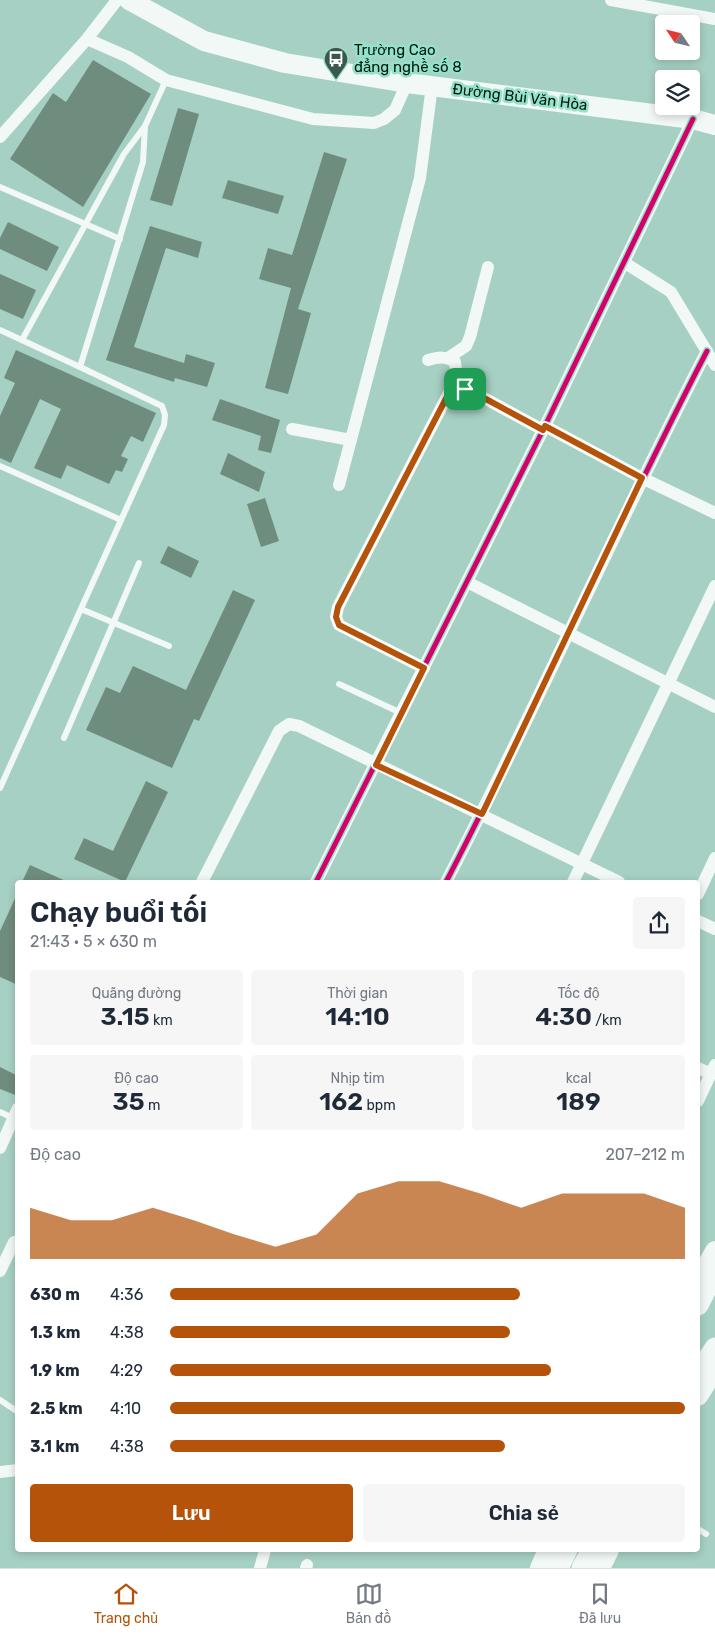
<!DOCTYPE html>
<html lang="vi">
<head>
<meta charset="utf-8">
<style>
  body { margin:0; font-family:Rubik,sans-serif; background:#f6f6f7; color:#1f2937; height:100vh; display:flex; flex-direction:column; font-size:19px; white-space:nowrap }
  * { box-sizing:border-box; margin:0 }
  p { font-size:16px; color:#747a83 }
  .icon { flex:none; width:28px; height:28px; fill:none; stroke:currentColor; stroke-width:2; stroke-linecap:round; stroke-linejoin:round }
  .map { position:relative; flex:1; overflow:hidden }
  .side { position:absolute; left:15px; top:880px; width:685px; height:672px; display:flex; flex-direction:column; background:#fff; border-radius:5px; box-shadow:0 2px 8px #0003 }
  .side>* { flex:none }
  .needle { width:32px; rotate:305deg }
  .buttons { position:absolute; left:655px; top:15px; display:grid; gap:10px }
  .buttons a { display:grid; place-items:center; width:45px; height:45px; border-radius:5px; background:#fff; box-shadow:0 2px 8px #0003; font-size:25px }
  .pin { position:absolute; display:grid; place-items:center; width:42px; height:42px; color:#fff; margin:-21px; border-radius:10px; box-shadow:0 2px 8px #0006 }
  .round { display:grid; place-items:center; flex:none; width:52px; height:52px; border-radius:5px; background:#f6f6f7 }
  .summary { display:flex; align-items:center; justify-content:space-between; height:85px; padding:0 15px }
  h1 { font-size:28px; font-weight:600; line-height:38px }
  .figures { display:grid; grid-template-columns:repeat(3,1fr); gap:8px; height:85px; padding:5px 15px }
  .figures div { display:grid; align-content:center; border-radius:5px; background:#f6f6f7; text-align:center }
  .figures b { font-size:25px; font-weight:600 }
  .figures small { font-size:14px; font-weight:400 }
  .figures p { font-size:14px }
  .chart { height:140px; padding:10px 15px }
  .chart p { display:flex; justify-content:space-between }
  .chart svg { width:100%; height:90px; margin-top:5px; fill:#b45309; opacity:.7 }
  .cta { display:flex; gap:10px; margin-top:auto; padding:10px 15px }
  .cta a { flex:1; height:58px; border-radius:5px; background:#b45309; color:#fff; font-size:20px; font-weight:600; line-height:58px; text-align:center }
  .cta a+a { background:#f6f6f7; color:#1f2937 }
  ul { padding:0 15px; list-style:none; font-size:16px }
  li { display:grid; grid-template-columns:80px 60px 1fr; align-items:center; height:38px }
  li i { height:12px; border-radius:6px; background:#b45309 }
  .tabs { display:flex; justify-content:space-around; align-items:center; height:70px; border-top:1px solid #e0e1e3; background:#fff; font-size:14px; color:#747a83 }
  .tabs a { display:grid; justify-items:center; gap:2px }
  .tabs .on { color:#b45309 }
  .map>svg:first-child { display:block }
  .building { fill:#6f8d7f }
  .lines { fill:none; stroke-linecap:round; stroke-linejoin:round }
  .service { stroke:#f2f8f6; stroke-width:6 }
  .minor { stroke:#f2f8f6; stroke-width:12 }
  .primary { stroke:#f2f8f6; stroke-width:20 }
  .trunk { stroke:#f2f8f6; stroke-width:21 }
  .cycleway-casing { stroke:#94e2c9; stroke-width:8 }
  .cycleway { stroke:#d6006c; stroke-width:5 }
  .route-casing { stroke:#fff; stroke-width:10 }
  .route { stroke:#b45309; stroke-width:6 }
  .labels { text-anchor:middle; stroke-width:5; stroke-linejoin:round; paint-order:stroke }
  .poi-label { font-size:15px; fill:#011811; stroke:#94e2c9; text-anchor:start }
  .street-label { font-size:15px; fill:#011811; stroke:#94e2c9 }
</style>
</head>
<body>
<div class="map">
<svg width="715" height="1568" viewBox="0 0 715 1568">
  <rect width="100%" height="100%" fill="#a6d0c3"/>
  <!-- building -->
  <g class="building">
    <path d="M 93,60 L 151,94 L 83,207 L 10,159 L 53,93 L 66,102 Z"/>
    <path d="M 178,108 L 199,114 L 172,206 L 150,200 Z"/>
    <path d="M 324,152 L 347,159 L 298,309 L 311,313 L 288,394 L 265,388 L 291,288 L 259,279 L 268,248 L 292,255 Z"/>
    <path d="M 228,180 L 284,196 L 278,214 L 222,198 Z"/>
    <path d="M 8,222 L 59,247 L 47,271 L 0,249 L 0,238 Z"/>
    <path d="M 150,226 L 202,242 L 198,258 L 166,248 L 134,347 L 184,363 L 186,354 L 215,363 L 207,387 L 175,378 L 174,382 L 106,360 Z"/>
    <path d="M 0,274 L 36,290 L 23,319 L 0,309 Z"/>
    <path d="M 16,350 L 156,413 L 143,442 L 131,436 L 121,456 L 128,459 L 122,472 L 116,470 L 109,484 L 67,465 L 61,479 L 34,468 L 61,409 L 40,399 L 11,463 L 0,458 L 0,416 L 15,383 L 4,378 Z"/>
    <path d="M 220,399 L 280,420 L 271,453 L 258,450 L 261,436 L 212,420 Z"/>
    <path d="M 228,453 L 265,472 L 259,492 L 220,474 Z"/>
    <path d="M 265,498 L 279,541 L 261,547 L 247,504 Z"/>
    <path d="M 168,546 L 199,561 L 191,578 L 160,563 Z"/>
    <path d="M 233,590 L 255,600 L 199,721 L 194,719 L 172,768 L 86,730 L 106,687 L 120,693 L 133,666 L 186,690 Z"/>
    <path d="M 146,781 L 168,792 L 125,882 L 74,859 L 84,838 L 113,851 Z"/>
    <path d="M 30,865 L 68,882 L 22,882 Z"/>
    <path d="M 18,892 L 18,985 L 0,977 L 0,931 Z"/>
    <path d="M 0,1067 L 18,1076 L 18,1096 L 0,1089 Z"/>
  </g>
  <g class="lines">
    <!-- service -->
    <g class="service">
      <path d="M 0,187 L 120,239"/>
      <path d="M 0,330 L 80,367"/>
      <path d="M 22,340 L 124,154 L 145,126 L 166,80"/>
      <path d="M 0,466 L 121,520"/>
      <path d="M 81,609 L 169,646"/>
      <path d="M 339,684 L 401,713"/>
      <path d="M 64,738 L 139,563"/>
      <path d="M 0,788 L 164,425 L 165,415 L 162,406 L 80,367 L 143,162 L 145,126"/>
      <path d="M 0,1112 L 13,1118"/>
      <path d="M 0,1400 L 18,1412"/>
      <path d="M 698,1529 L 706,1534"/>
    </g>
    <!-- minor -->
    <g class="minor">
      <path d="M 611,0 L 715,19"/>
      <path d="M 87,39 L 128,57 L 166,80 L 313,119 L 374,123 L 384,119 L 395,110 L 407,83"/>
      <path d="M 0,137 L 87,39 L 117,0"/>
      <path d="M 625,263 L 671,292 L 715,365"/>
      <path d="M 448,358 L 466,346 L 470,337 L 488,267"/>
      <path d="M 428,360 C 439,357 445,356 455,362 L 456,370 L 453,385"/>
      <path d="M 545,426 L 642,478 L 715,513"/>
      <path d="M 292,429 L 351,440"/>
      <path d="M 339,485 L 420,178 L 432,86"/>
      <path d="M 467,582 L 715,707"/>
      <path d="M 424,668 L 339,625 L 336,617 L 338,607 L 453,385 L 486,399 L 543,430"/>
      <path d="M 202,882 L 279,731 L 289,724 L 299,726 L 619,882"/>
      <path d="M 316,882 L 543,430 L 693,119"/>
      <path d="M 446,882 C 537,707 616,526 707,351"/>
      <path d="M 573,882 L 715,586"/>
      <path d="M 698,894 L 715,858"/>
      <path d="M 698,921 L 715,929"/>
      <path d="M 698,1068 L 711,1074"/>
      <path d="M 698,1101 L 715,1065"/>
      <path d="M 0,1148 L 18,1108"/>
      <path d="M 0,1271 L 14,1242 L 18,1241"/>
      <path d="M 0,1472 L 18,1470"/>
      <path d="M 260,1568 L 265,1550"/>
      <path d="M 306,1568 L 307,1565"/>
    </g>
    <!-- primary -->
    <g class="primary">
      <path d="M 129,0 L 204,41 L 285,63 L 407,83 L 693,119 L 715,125"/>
      <path d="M 698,1282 L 715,1251"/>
      <path d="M 698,1396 L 715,1369"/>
      <path d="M 540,1568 L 548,1550"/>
      <path d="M 600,1568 L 609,1550"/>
    </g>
    <!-- trunk -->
    <g class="trunk">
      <path d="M 698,1305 L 715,1272"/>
      <path d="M 698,1374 L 715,1348"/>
      <path d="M 558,1568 L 567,1550"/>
      <path d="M 582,1568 L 592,1550"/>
    </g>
    <defs>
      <g id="cycleway">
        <path d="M 316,882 L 543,430 L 693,119"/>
        <path d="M 446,882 C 537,707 616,526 707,351"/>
      </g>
    </defs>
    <!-- cycleway casing -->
    <use href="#cycleway" class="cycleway-casing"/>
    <!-- cycleway -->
    <use href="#cycleway" class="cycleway"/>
  </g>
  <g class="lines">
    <defs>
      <path id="route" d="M 453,385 L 486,399 L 543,430 L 545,426 L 642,478 L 482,814 L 376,765 L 424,668 L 339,625 L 336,617 L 338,607 Z"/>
    </defs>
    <!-- route casing -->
    <use href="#route" class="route-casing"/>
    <!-- route -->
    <use href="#route" class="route"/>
  </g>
  <!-- icons -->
  <defs>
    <symbol id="bus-pin" viewBox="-11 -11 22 30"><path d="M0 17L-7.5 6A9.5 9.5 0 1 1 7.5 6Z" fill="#3b584f" stroke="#94e2c9"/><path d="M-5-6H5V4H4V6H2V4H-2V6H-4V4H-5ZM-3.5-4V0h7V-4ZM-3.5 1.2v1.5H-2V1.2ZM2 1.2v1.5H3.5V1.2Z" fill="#fff"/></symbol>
  </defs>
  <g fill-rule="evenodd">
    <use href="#bus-pin" x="322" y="45" width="28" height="38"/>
  </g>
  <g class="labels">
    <!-- poi labels -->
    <g class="poi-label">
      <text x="354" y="55">Trường Cao<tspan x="354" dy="17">đẳng nghề số 8</tspan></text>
    </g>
    <!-- street labels -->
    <g class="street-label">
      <text transform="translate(520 97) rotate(7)" y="5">Đường Bùi Văn Hòa</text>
    </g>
  </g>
</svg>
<div class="buttons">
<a><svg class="needle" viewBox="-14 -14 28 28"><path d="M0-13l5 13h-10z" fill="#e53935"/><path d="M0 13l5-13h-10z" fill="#747a83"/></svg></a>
<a><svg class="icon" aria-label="layers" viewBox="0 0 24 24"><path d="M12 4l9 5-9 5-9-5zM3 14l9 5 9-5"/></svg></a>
</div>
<div class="pin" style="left:465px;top:389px;background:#1e9e55"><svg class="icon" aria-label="arrive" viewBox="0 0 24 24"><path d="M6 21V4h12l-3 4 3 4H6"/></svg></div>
<section class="side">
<div class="summary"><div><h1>Chạy buổi tối</h1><p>21:43 · 5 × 630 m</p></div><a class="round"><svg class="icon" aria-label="share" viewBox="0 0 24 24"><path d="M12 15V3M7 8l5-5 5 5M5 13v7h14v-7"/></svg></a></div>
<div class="figures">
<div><p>Quãng đường</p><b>3.15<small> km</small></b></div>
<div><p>Thời gian</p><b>14:10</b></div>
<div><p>Tốc độ</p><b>4:30<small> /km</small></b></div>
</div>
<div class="figures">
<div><p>Độ cao</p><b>35<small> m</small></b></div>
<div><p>Nhịp tim</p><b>162<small> bpm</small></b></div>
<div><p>kcal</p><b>189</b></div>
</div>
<div class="chart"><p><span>Độ cao</span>207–212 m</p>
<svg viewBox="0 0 160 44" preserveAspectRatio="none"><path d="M0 44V19L10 25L20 25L30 19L40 25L50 32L60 38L70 32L80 12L90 6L100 6L110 12L120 19L130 12L140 12L150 12L160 19V44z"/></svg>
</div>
<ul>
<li><b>630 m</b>4:36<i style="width:68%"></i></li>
<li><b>1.3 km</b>4:38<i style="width:66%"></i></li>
<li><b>1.9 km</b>4:29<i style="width:74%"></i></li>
<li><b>2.5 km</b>4:10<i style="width:100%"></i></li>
<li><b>3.1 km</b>4:38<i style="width:65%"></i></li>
</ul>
<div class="cta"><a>Lưu</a><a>Chia sẻ</a></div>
</section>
</div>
<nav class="tabs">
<a class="on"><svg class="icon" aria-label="home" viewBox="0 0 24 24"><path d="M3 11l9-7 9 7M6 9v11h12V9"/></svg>Trang chủ</a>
<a><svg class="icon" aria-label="map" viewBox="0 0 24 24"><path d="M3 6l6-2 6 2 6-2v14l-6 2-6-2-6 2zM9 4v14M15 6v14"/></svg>Bản đồ</a>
<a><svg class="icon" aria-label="saved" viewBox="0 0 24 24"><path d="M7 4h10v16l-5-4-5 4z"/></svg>Đã lưu</a>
</nav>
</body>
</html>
